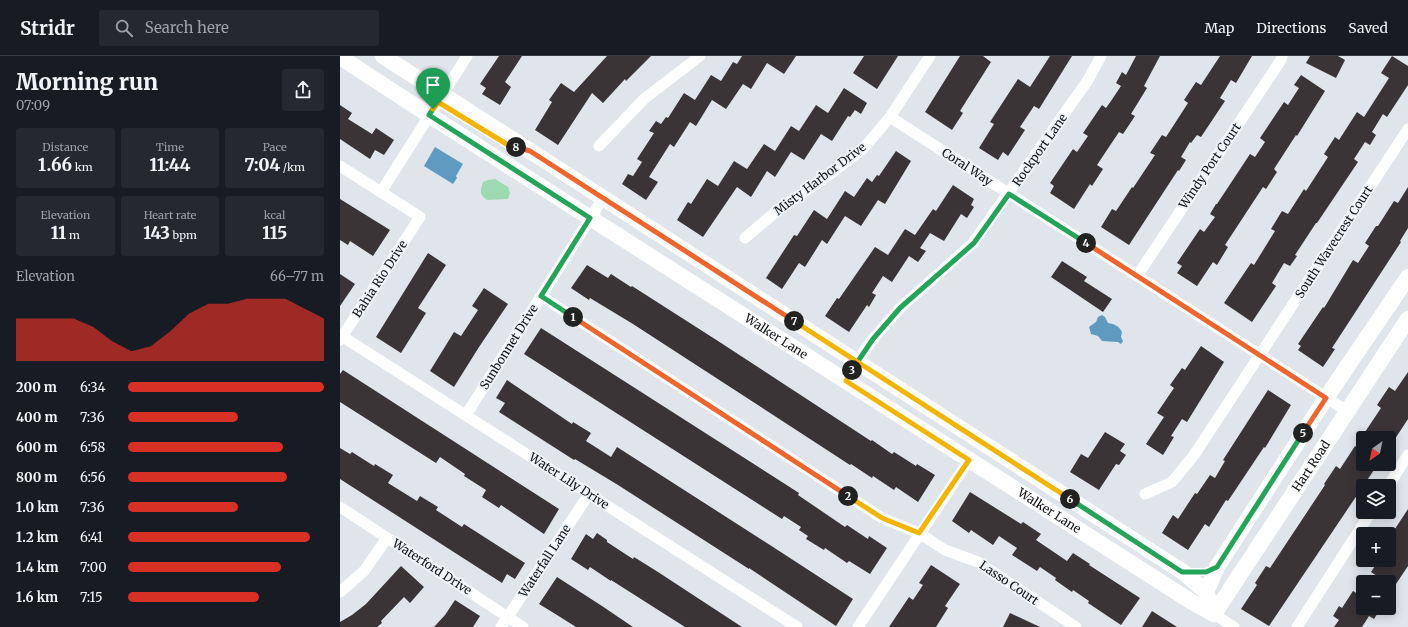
<!DOCTYPE html>
<html lang="en">
<head>
<meta charset="utf-8">
<style>
  body { margin:0; font-family:Merriweather,serif; background:#242831; color:#f1f3f6; height:100vh; display:flex; flex-direction:column; font-size:15px; white-space:nowrap }
  * { box-sizing:border-box; margin:0 }
  p { font-size:13px; color:#9ea1a6 }
  .icon { flex:none; width:22px; height:22px; fill:none; stroke:currentColor; stroke-width:2; stroke-linecap:round; stroke-linejoin:round }
  .map { position:relative; flex:1; overflow:hidden }
  .details { display:flex; flex-direction:column; background:#171b24; width:340px }
  .details>* { flex:none }
  .needle { width:26px; rotate:213deg }
  .tools { position:absolute; left:1016px; top:375px; display:grid; gap:8px }
  .tools a { display:grid; place-items:center; width:40px; height:40px; border-radius:4px; background:#171b24; box-shadow:0 2px 10px #0003; font-size:20px }
  .pin { position:absolute; display:grid; place-items:center; width:34px; height:34px; color:#fff; margin:-41px -17px; border-radius:50% 50% 50% 0; rotate:-45deg; box-shadow:0 0 4px #0007 }
  .pin .icon { rotate:45deg }
  .km { position:absolute; width:20px; height:20px; margin:-10px; border-radius:50%; background:#222; color:#fff; font-size:11px; line-height:20px; text-align:center }
  .round { display:grid; place-items:center; flex:none; width:42px; height:42px; border-radius:4px; background:#242831 }
  .overview { display:flex; align-items:center; justify-content:space-between; height:68px; padding:0 16px }
  h1 { font-size:22px; font-weight:800; line-height:30px }
  .figures { display:grid; grid-template-columns:repeat(3,1fr); gap:6px; height:68px; padding:4px 16px }
  .figures div { display:grid; align-content:center; border-radius:4px; background:#242831; text-align:center }
  .figures b { font-size:17px; font-weight:800 }
  .figures small { font-size:11px; font-weight:400 }
  .figures p { font-size:11px }
  .chart { height:112px; padding:8px 16px }
  .chart p { display:flex; justify-content:space-between }
  .chart svg { width:100%; height:72px; margin-top:4px; fill:#d93025; opacity:.7 }
  ul { padding:0 16px; list-style:none; font-size:13px }
  li { display:grid; grid-template-columns:64px 48px 1fr; align-items:center; height:30px }
  li i { height:10px; border-radius:5px; background:#d93025 }
  header { display:flex; align-items:center; gap:24px; box-sizing:border-box; height:56px; padding:0 20px; background:#171b24; border-bottom:1px solid #363941 }
  header strong { font-size:19px }
  nav { display:flex; gap:22px; margin-inline-start:auto; font-size:14px }
  .search { width:280px; height:36px; background:#242831; display:flex; align-items:center; gap:10px; box-sizing:border-box; padding:0 14px; border-radius:4px; color:#9ea1a6; font-size:15px }
  main { display:flex; flex:1; min-height:0 }
  .map>svg:first-child { display:block }
  .green { fill:#9dd9b1 }
  .water { fill:#5f9bc1 }
  .building { fill:#3a3437 }
  .lines { fill:none; stroke-linecap:round; stroke-linejoin:round }
  .street { stroke:#fff; stroke-width:11 }
  .secondary { stroke:#fff; stroke-width:16 }
  .split-1-casing { stroke:#fff; stroke-width:8 }
  .split-2-casing { stroke:#fff; stroke-width:8 }
  .split-3-casing { stroke:#fff; stroke-width:8 }
  .split-4-casing { stroke:#fff; stroke-width:8 }
  .split-5-casing { stroke:#fff; stroke-width:8 }
  .split-6-casing { stroke:#fff; stroke-width:8 }
  .split-7-casing { stroke:#fff; stroke-width:8 }
  .split-8-casing { stroke:#fff; stroke-width:8 }
  .split-9-casing { stroke:#fff; stroke-width:8 }
  .split-1 { stroke:#22a559; stroke-width:5 }
  .split-2 { stroke:#f0652b; stroke-width:5 }
  .split-3 { stroke:#f5b400; stroke-width:5 }
  .split-4 { stroke:#22a559; stroke-width:5 }
  .split-5 { stroke:#f0652b; stroke-width:5 }
  .split-6 { stroke:#22a559; stroke-width:5 }
  .split-7 { stroke:#f5b400; stroke-width:5 }
  .split-8 { stroke:#f0652b; stroke-width:5 }
  .split-9 { stroke:#f5b400; stroke-width:5 }
  .labels { text-anchor:middle; stroke-width:4; stroke-linejoin:round; paint-order:stroke }
  .street-label { font-size:12px; fill:#121316; stroke:#edf3f9 }
</style>
</head>
<body>
<header>
<strong>Stridr</strong>
<div class="search"><svg class="icon" aria-label="search" viewBox="0 0 24 24"><circle cx="10" cy="10" r="6"/><path d="M15 15l6 6"/></svg>Search here</div>
<nav><a>Map</a><a>Directions</a><a>Saved</a></nav>
</header>
<main>
<section class="details">
<div class="overview"><div><h1>Morning run</h1><p>07:09</p></div><a class="round"><svg class="icon" aria-label="share" viewBox="0 0 24 24"><path d="M12 15V3M7 8l5-5 5 5M5 13v7h14v-7"/></svg></a></div>
<div class="figures">
<div><p>Distance</p><b>1.66<small> km</small></b></div>
<div><p>Time</p><b>11:44</b></div>
<div><p>Pace</p><b>7:04<small> /km</small></b></div>
</div>
<div class="figures">
<div><p>Elevation</p><b>11<small> m</small></b></div>
<div><p>Heart rate</p><b>143<small> bpm</small></b></div>
<div><p>kcal</p><b>115</b></div>
</div>
<div class="chart"><p><span>Elevation</span>66–77 m</p>
<svg viewBox="0 0 160 44" preserveAspectRatio="none"><path d="M0 44V18L10 18L20 18L30 18L40 23L50 32L60 38L70 35L80 26L90 15L100 9L110 9L120 6L130 6L140 6L150 12L160 18V44z"/></svg>
</div>
<ul>
<li><b>200 m</b>6:34<i style="width:100%"></i></li>
<li><b>400 m</b>7:36<i style="width:56%"></i></li>
<li><b>600 m</b>6:58<i style="width:79%"></i></li>
<li><b>800 m</b>6:56<i style="width:81%"></i></li>
<li><b>1.0 km</b>7:36<i style="width:56%"></i></li>
<li><b>1.2 km</b>6:41<i style="width:93%"></i></li>
<li><b>1.4 km</b>7:00<i style="width:78%"></i></li>
<li><b>1.6 km</b>7:15<i style="width:67%"></i></li>
</ul>
</section>
<div class="map">
<svg width="1068" height="571" viewBox="0 0 1068 571">
  <rect width="100%" height="100%" fill="#e0e5ec"/>
  <!-- green -->
  <path class="green" d="M 155,123 L 168,131 L 170,137 L 168,143 L 147,144 C 139,138 140,135 143,126 L 148,124 Z"/>
  <!-- water -->
  <g class="water">
    <path d="M 95,91 L 123,108 L 116,120 L 117,122 L 113,128 L 84,110 Z"/>
    <path d="M 762,259 L 765,261 L 768,267 C 775,268 779,270 782,276 L 781,281 L 783,285 L 781,288 L 778,286 L 762,285 L 758,280 L 751,278 L 749,271 L 756,266 L 758,261 Z"/>
  </g>
  <!-- building -->
  <g class="building">
    <path d="M 159,0 L 182,0 L 165,26 L 171,31 L 160,49 L 142,38 L 146,32 L 140,28 Z"/>
    <path d="M 267,0 L 311,0 L 286,25 L 285,23 L 263,47 L 252,37 L 218,89 L 195,74 L 212,46 L 209,44 L 221,27 L 234,36 Z"/>
    <path d="M 402,0 L 456,0 L 444,18 L 427,7 L 411,33 L 403,28 L 386,53 L 372,44 L 356,70 L 350,66 L 334,91 L 330,88 L 309,121 L 318,126 L 306,144 L 282,128 L 288,118 L 293,120 L 302,106 L 297,103 L 314,77 L 309,75 L 316,65 L 321,68 L 326,61 L 328,62 L 344,37 L 355,44 L 371,19 L 381,25 L 393,6 L 397,8 Z"/>
    <path d="M 524,0 L 558,0 L 537,33 L 513,17 Z"/>
    <path d="M 620,0 L 643,0 L 651,6 L 620,55 L 623,57 L 612,74 L 585,56 Z"/>
    <path d="M 710,0 L 732,0 L 699,53 L 694,50 L 680,71 L 685,74 L 668,100 L 663,96 L 658,104 L 639,92 L 654,68 L 650,66 L 678,23 L 690,31 Z"/>
    <path d="M 796,0 L 820,0 L 804,30 L 807,32 L 791,58 L 795,60 L 783,78 L 779,76 L 757,109 L 763,113 L 752,130 L 750,128 L 734,153 L 710,137 L 714,130 L 710,127 L 733,93 L 737,96 L 748,80 L 743,77 L 762,49 L 766,52 L 771,45 L 781,30 L 776,27 L 782,16 L 786,19 Z"/>
    <path d="M 880,0 L 912,0 L 896,27 L 891,24 L 880,42 L 885,45 L 861,81 L 857,79 L 851,87 L 850,86 L 841,101 L 846,104 L 839,115 L 838,114 L 789,189 L 761,171 L 772,153 L 776,155 L 792,131 L 793,132 L 815,99 L 810,97 L 822,79 L 826,81 L 848,47 L 844,44 L 856,26 L 861,29 Z"/>
    <path d="M 970,0 L 998,0 L 1005,4 L 996,22 L 966,7 Z"/>
    <path d="M 1052,0 L 1068,10 L 1068,29 L 1047,61 L 1043,58 L 1032,76 L 1036,79 L 1030,89 L 1025,86 L 1014,103 L 1018,106 L 977,167 L 976,167 L 955,199 L 957,200 L 950,210 L 944,207 L 932,227 L 936,230 L 912,266 L 884,247 L 911,207 L 914,209 L 935,175 L 931,173 L 942,155 L 948,158 L 964,133 L 966,135 L 988,101 L 984,98 L 995,81 L 999,84 L 1017,56 L 1024,61 L 1049,22 L 1041,17 Z"/>
    <path d="M 961,19 L 985,35 L 957,80 L 956,79 L 934,113 L 937,116 L 926,133 L 923,131 L 885,189 L 888,191 L 877,209 L 873,206 L 857,230 L 837,217 L 842,210 L 837,207 L 860,173 L 864,176 L 875,161 L 870,158 L 876,148 L 877,148 L 910,98 L 915,101 L 925,86 L 920,82 L 944,46 L 948,49 L 959,32 L 954,29 Z"/>
    <path d="M 504,32 L 527,47 L 521,58 L 515,54 L 510,61 L 508,60 L 492,85 L 481,78 L 464,104 L 451,96 L 435,121 L 427,115 L 411,141 L 397,131 L 363,181 L 337,164 L 348,146 L 351,148 L 367,123 L 378,130 L 394,105 L 407,113 L 424,88 L 435,95 L 451,70 L 459,75 L 476,49 L 488,57 Z"/>
    <path d="M 0,49 L 12,57 L 8,63 L 32,78 L 36,72 L 54,84 L 44,99 L 35,94 L 30,103 L 0,83 Z"/>
    <path d="M 556,95 L 571,105 L 545,148 L 538,144 L 521,170 L 505,160 L 487,188 L 482,184 L 465,211 L 459,207 L 442,233 L 426,222 L 454,179 L 457,180 L 474,154 L 487,163 L 505,135 L 514,141 L 527,122 L 532,126 L 537,119 L 539,120 Z"/>
    <path d="M 613,129 L 634,143 L 631,149 L 634,151 L 627,162 L 621,158 L 604,185 L 590,177 L 580,192 L 586,195 L 578,206 L 569,200 L 552,226 L 543,220 L 532,237 L 536,239 L 529,251 L 527,249 L 509,276 L 485,260 L 497,242 L 499,243 L 535,191 L 548,199 L 565,173 L 575,179 L 593,153 L 596,155 Z"/>
    <path d="M 1068,131 L 1068,172 L 1060,185 L 1061,186 L 992,292 L 995,293 L 983,311 L 958,294 L 961,290 L 958,288 L 983,251 L 984,252 L 1013,204 L 1018,207 L 1029,190 L 1025,187 L 1036,170 L 1038,170 L 1054,145 L 1058,147 Z"/>
    <path d="M 0,143 L 50,174 L 33,200 L 10,185 L 8,189 L 0,184 Z"/>
    <path d="M 88,197 L 106,209 L 78,252 L 86,257 L 61,297 L 36,281 Z"/>
    <path d="M 722,205 L 747,221 L 744,225 L 772,243 L 763,256 L 711,221 Z"/>
    <path d="M 247,209 L 268,222 L 271,218 L 291,231 L 292,230 L 378,285 L 531,385 L 532,384 L 552,398 L 554,396 L 576,410 L 577,408 L 595,419 L 578,446 L 556,431 L 554,434 L 533,420 L 532,422 L 511,408 L 510,409 L 293,268 L 250,242 L 249,244 L 231,232 Z"/>
    <path d="M 0,218 L 15,228 L 0,250 Z"/>
    <path d="M 144,232 L 168,248 L 139,291 L 114,331 L 90,315 L 114,276 L 121,280 L 138,254 L 132,250 Z"/>
    <path d="M 201,272 L 459,437 L 458,439 L 505,471 L 507,469 L 528,483 L 529,480 L 547,492 L 530,518 L 509,505 L 507,507 L 485,492 L 484,494 L 466,483 L 468,480 L 459,474 L 461,471 L 444,460 L 442,463 L 184,298 Z"/>
    <path d="M 861,290 L 884,306 L 847,366 L 842,363 L 831,380 L 834,381 L 823,399 L 806,388 L 824,361 L 817,357 L 834,332 L 830,329 L 842,312 L 845,314 Z"/>
    <path d="M 3,314 L 219,453 L 204,478 L 161,449 L 159,452 L 142,441 L 146,434 L 124,420 L 125,418 L 100,401 L 96,407 L 0,346 L 0,318 Z"/>
    <path d="M 1068,316 L 1068,363 L 1049,392 L 1049,382 L 1021,382 L 1041,352 L 1037,349 L 1049,331 L 1055,335 Z"/>
    <path d="M 167,324 L 232,368 L 233,366 L 251,377 L 246,385 L 271,401 L 277,391 L 430,489 L 513,543 L 496,570 L 409,512 L 409,513 L 278,429 L 235,403 L 234,404 L 159,356 L 165,347 L 156,342 Z"/>
    <path d="M 928,334 L 951,349 L 925,392 L 924,391 L 888,445 L 886,444 L 869,471 L 865,468 L 848,494 L 822,477 L 833,459 L 838,463 L 855,437 L 857,438 L 870,419 L 875,422 L 885,405 L 883,404 Z"/>
    <path d="M 765,376 L 785,388 L 780,395 L 786,399 L 779,409 L 776,408 L 759,434 L 730,416 L 741,398 L 748,402 Z"/>
    <path d="M 1015,390 L 1023,396 L 1023,408 L 1038,408 L 929,570 L 901,553 L 917,529 L 915,527 L 926,510 L 930,512 L 985,429 L 984,428 L 996,410 L 1000,413 Z"/>
    <path d="M 0,392 L 10,398 L 12,396 L 34,410 L 35,408 L 53,419 L 48,427 L 77,445 L 80,440 L 98,451 L 96,454 L 122,471 L 124,468 L 185,507 L 175,523 L 167,518 L 162,527 L 0,423 Z"/>
    <path d="M 630,436 L 681,468 L 683,466 L 701,478 L 696,484 L 727,505 L 733,497 L 750,508 L 749,509 L 800,542 L 781,569 L 748,547 L 749,545 L 733,534 L 732,536 L 715,524 L 716,522 L 700,511 L 697,515 L 672,499 L 677,492 L 659,480 L 653,489 L 631,474 L 629,477 L 612,465 Z"/>
    <path d="M 1068,453 L 1068,510 L 1054,531 L 1049,528 L 1049,526 L 1046,526 L 1031,516 L 1039,504 L 1049,504 L 1049,482 Z"/>
    <path d="M 257,477 L 267,484 L 267,486 L 293,503 L 294,501 L 318,516 L 402,571 L 345,571 L 271,524 L 271,525 L 250,511 L 248,514 L 231,503 L 246,478 L 253,483 Z"/>
    <path d="M 591,509 L 620,528 L 605,550 L 608,552 L 596,571 L 549,571 L 569,541 L 573,544 L 583,529 L 579,527 Z"/>
    <path d="M 61,510 L 84,531 L 70,547 L 64,541 L 41,565 L 42,567 L 37,571 L 0,571 L 0,566 L 12,559 L 26,548 Z"/>
    <path d="M 217,521 L 262,550 L 293,571 L 236,571 L 217,559 L 199,548 Z"/>
    <path d="M 1013,535 L 1023,541 L 1023,552 L 1041,552 L 1034,563 L 1029,560 L 1022,571 L 994,571 L 999,564 L 993,560 L 999,550 L 1002,552 Z"/>
    <path d="M 115,544 L 140,560 L 133,571 L 94,571 L 105,559 Z"/>
    <path d="M 812,555 L 837,571 L 802,571 Z"/>
    <path d="M 670,557 L 700,571 L 663,571 Z"/>
  </g>
  <g class="lines">
    <!-- street -->
    <g class="street">
      <path d="M 550,61 L 1007,355"/>
      <path d="M 259,90 L 304,43 L 360,0"/>
      <path d="M 0,110 L 80,161 L 0,284"/>
      <path d="M 41,136 L 127,0"/>
      <path d="M 405,182 L 439,153 L 481,125 L 523,93 L 550,61 L 590,0"/>
      <path d="M 797,220 L 941,4 L 942,0"/>
      <path d="M 201,240 L 542,462 L 579,477 L 605,494 L 638,506 L 736,571"/>
      <path d="M 0,279 L 457,571"/>
      <path d="M 506,325 L 517,306 L 533,283 L 560,252 L 633,187 L 748,24 L 761,0"/>
      <path d="M 126,359 L 263,142"/>
      <path d="M 1048,430 L 1068,399"/>
      <path d="M 805,438 L 832,426 L 854,399 L 1068,73"/>
      <path d="M 0,451 L 183,571"/>
      <path d="M 0,536 L 24,515 L 47,482"/>
      <path d="M 874,558 L 894,571"/>
      <path d="M 161,571 L 249,438"/>
      <path d="M 518,571 L 629,404"/>
      <path d="M 957,571 L 1031,456"/>
    </g>
    <!-- secondary -->
    <g class="secondary">
      <path d="M 43,0 L 843,516 L 866,536 L 874,558"/>
      <path id="s1" d="M 0,1 L 89,59 L 852,546 L 874,558"/>
      <path d="M 866,536 L 877,511 L 986,342 L 1068,221"/>
      <path id="s2" d="M 874,558 L 1068,263"/>
    </g>
  </g>
  <g class="lines">
    <defs>
      <path id="split-1" d="M 93,53 L 89,59 L 250,162 L 201,240 L 233,261"/>
      <path id="split-2" d="M 233,261 L 508,440"/>
      <path id="split-3" d="M 508,440 L 542,462 L 579,477 L 629,404 L 506,325 L 512,314"/>
      <path id="split-4" d="M 512,314 L 533,283 L 560,252 L 634,187 L 669,138 L 746,187"/>
      <path id="split-5" d="M 746,187 L 986,342 L 963,377"/>
      <path id="split-6" d="M 730,443 L 842,516 L 866,516 L 877,511 L 963,377"/>
      <path id="split-7" d="M 454,265 L 730,443"/>
      <path id="split-8" d="M 176,91 L 190,95 L 454,265"/>
      <path id="split-9" d="M 93,53 L 98,46 L 168,89 L 176,91"/>
    </defs>
    <!-- split-1 casing -->
    <use href="#split-1" class="split-1-casing"/>
    <!-- split-2 casing -->
    <use href="#split-2" class="split-2-casing"/>
    <!-- split-3 casing -->
    <use href="#split-3" class="split-3-casing"/>
    <!-- split-4 casing -->
    <use href="#split-4" class="split-4-casing"/>
    <!-- split-5 casing -->
    <use href="#split-5" class="split-5-casing"/>
    <!-- split-6 casing -->
    <use href="#split-6" class="split-6-casing"/>
    <!-- split-7 casing -->
    <use href="#split-7" class="split-7-casing"/>
    <!-- split-8 casing -->
    <use href="#split-8" class="split-8-casing"/>
    <!-- split-9 casing -->
    <use href="#split-9" class="split-9-casing"/>
    <!-- split-1 -->
    <use href="#split-1" class="split-1"/>
    <!-- split-2 -->
    <use href="#split-2" class="split-2"/>
    <!-- split-3 -->
    <use href="#split-3" class="split-3"/>
    <!-- split-4 -->
    <use href="#split-4" class="split-4"/>
    <!-- split-5 -->
    <use href="#split-5" class="split-5"/>
    <!-- split-6 -->
    <use href="#split-6" class="split-6"/>
    <!-- split-7 -->
    <use href="#split-7" class="split-7"/>
    <!-- split-8 -->
    <use href="#split-8" class="split-8"/>
    <!-- split-9 -->
    <use href="#split-9" class="split-9"/>
  </g>
  <g class="labels">
    <!-- street labels -->
    <g class="street-label">
      <text transform="translate(700 94) rotate(-55)" y="4">Rockport Lane</text>
      <text transform="translate(870 110) rotate(-56)" y="4">Windy Port Court</text>
      <text transform="translate(627 111) rotate(33)" y="4">Coral Way</text>
      <text transform="translate(480 123) rotate(-37)" y="4">Misty Harbor Drive</text>
      <text transform="translate(994 186) rotate(-57)" y="4">South Wavecrest Court</text>
      <text transform="translate(40 223) rotate(-57)" y="4">Bahia Rio Drive</text>
      <text dy="4" stroke="none"><textPath href="#s1" startOffset="518">Walker Lane</textPath></text>
      <text transform="translate(169 291) rotate(-58)" y="4">Sunbonnet Drive</text>
      <text dy="4" stroke="none"><textPath href="#s2" startOffset="177">Hart Road</textPath></text>
      <text transform="translate(229 425) rotate(33)" y="4">Water Lily Drive</text>
      <text dy="4" stroke="none"><textPath href="#s1" startOffset="842">Walker Lane</textPath></text>
      <text transform="translate(205 505) rotate(-57)" y="4">Waterfall Lane</text>
      <text transform="translate(92 511) rotate(33)" y="4">Waterford Drive</text>
      <text transform="translate(669 527) rotate(34)" y="4">Lasso Court</text>
    </g>
  </g>
</svg>
<div class="tools">
<a><svg class="needle" viewBox="-14 -14 28 28"><path d="M0-13l5 13h-10z" fill="#e53935"/><path d="M0 13l5-13h-10z" fill="#9ea1a6"/></svg></a>
<a><svg class="icon" aria-label="layers" viewBox="0 0 24 24"><path d="M12 4l9 5-9 5-9-5zM3 14l9 5 9-5"/></svg></a>
<a>+</a>
<a>−</a>
</div>
<div class="pin" style="left:93px;top:53px;background:#1e9e55"><svg class="icon" aria-label="arrive" viewBox="0 0 24 24"><path d="M6 21V4h12l-3 4 3 4H6"/></svg></div>
<b class="km" style="left:233px;top:261px">1</b>
<b class="km" style="left:508px;top:440px">2</b>
<b class="km" style="left:512px;top:314px">3</b>
<b class="km" style="left:746px;top:187px">4</b>
<b class="km" style="left:963px;top:377px">5</b>
<b class="km" style="left:730px;top:443px">6</b>
<b class="km" style="left:454px;top:265px">7</b>
<b class="km" style="left:176px;top:91px">8</b>
</div>
</main>
</body>
</html>
